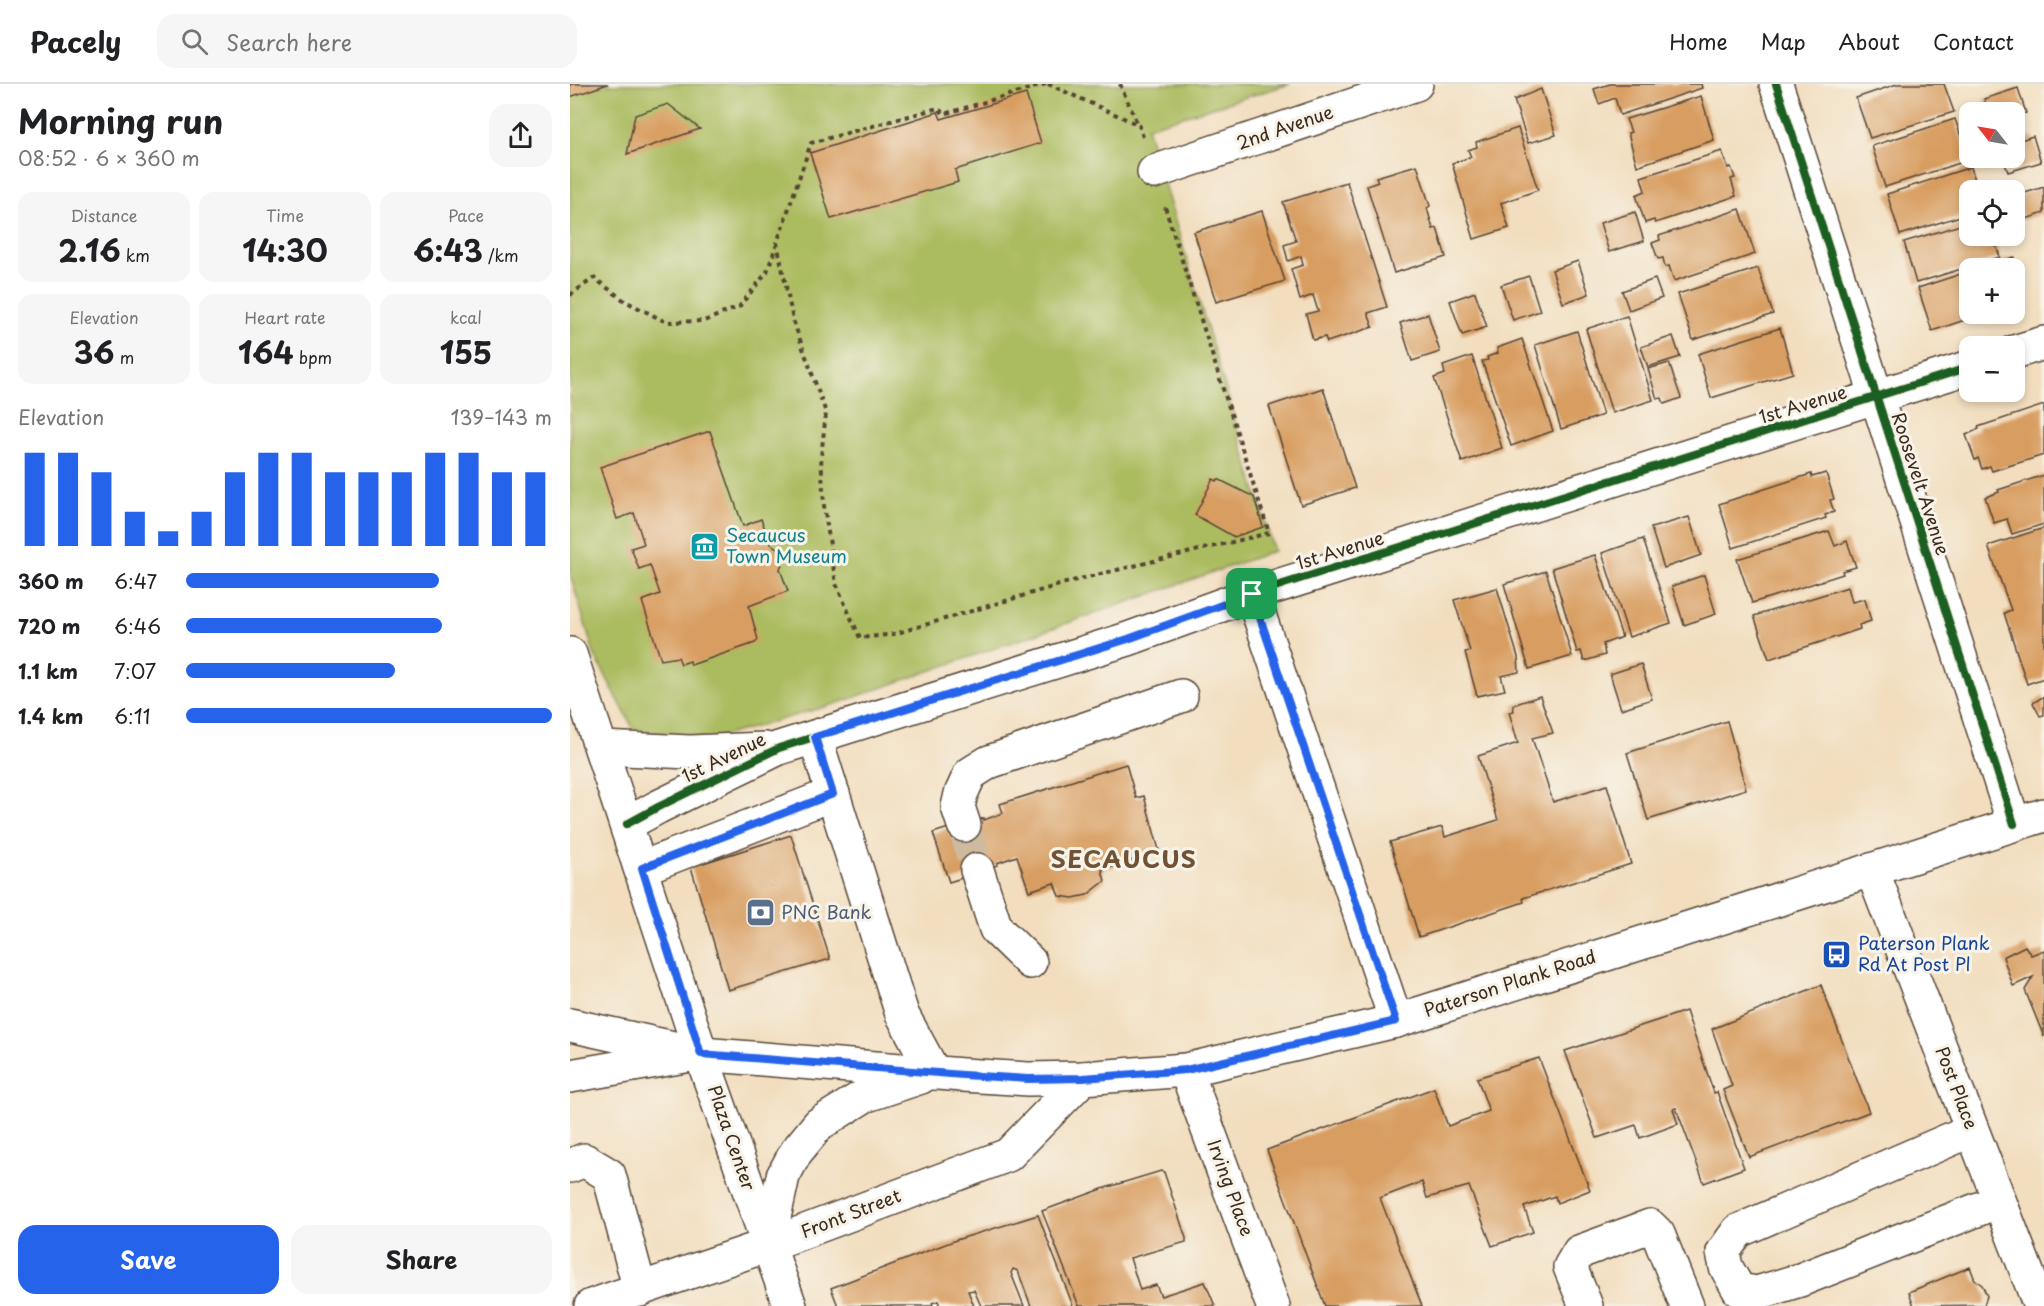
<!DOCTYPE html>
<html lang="en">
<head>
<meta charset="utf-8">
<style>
  body { margin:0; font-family:"Playpen Sans",sans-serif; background:#f6f6f6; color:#202124; height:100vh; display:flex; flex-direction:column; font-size:22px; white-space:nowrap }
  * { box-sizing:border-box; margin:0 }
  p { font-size:20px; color:#757577 }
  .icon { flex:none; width:33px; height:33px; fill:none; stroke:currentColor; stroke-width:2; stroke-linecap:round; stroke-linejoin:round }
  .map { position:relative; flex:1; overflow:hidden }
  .sheet { display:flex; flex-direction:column; background:#fff; width:570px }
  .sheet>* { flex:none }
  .needle { width:39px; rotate:301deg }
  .buttons { position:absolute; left:1389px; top:18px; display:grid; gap:12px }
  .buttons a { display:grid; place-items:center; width:66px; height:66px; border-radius:12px; background:#fff; box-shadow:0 3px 9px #0003; font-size:30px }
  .pin { position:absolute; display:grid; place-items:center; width:51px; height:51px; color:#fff; margin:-26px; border-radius:12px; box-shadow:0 3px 9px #0006 }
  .round { display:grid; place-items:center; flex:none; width:63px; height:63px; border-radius:18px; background:#f6f6f6 }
  .summary { display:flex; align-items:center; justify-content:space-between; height:102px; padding:0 18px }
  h1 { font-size:33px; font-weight:700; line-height:45px }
  .figures { display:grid; grid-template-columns:repeat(3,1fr); gap:9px; height:102px; padding:6px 18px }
  .figures div { display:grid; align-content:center; border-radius:15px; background:#f6f6f6; text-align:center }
  .figures b { font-size:30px; font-weight:700 }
  .figures small { font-size:16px; font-weight:400 }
  .figures p { font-size:16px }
  .chart { height:168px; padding:12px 18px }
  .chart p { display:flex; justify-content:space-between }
  .chart svg { width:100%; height:108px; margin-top:6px; stroke:#2563eb; stroke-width:6 }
  .button { display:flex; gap:12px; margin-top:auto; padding:12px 18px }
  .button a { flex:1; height:69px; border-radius:18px; background:#2563eb; color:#fff; font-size:24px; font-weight:700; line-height:69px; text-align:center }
  .button a+a { background:#f6f6f6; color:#202124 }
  ul { padding:0 18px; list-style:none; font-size:20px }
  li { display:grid; grid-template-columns:96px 72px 1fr; align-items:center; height:45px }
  li i { height:15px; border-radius:8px; background:#2563eb }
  header { display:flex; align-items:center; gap:36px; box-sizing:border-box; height:84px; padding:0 30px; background:#fff; border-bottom:2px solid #e0e0e0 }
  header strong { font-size:28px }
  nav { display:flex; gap:33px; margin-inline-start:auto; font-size:21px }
  .search { width:420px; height:54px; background:#f6f6f6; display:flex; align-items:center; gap:15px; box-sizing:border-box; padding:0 21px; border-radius:18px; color:#757577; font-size:22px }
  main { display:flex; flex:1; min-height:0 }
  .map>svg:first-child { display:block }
  .green { fill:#abbb5e; stroke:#73723e; stroke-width:1.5 }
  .building { fill:#d89d61 }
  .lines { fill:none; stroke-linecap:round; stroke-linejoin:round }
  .minor-tunnel { stroke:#cdba9f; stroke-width:33; stroke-dasharray:33 16; stroke-linecap:butt }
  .minor-casing { stroke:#564536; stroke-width:36 }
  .major-casing { stroke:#564536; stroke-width:36 }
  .path { stroke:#564536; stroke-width:4; stroke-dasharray:4.5 4.5; stroke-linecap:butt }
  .minor { stroke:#fff; stroke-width:33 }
  .major { stroke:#fff; stroke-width:33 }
  .cycleway-casing { stroke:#f7f3e8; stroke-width:11 }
  .cycleway { stroke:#1b5e20; stroke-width:8 }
  .route-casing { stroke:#fff; stroke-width:12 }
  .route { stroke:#2563eb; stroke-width:8 }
  .labels { text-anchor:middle; stroke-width:6; stroke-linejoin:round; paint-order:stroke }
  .street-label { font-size:18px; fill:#3b2a1e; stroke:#f7f3e8 }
  .culture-label { font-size:18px; fill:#0d838f; stroke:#f7f3e8; text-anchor:start }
  .service-label { font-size:18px; fill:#4e5e75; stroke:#f7f3e8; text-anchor:start }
  .transit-label { font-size:18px; fill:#164399; stroke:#f7f3e8; text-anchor:start }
  .district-label { font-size:24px; font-weight:bold; letter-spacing:1.5px; fill:#725235; stroke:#f7f3e8 }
</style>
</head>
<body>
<header>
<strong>Pacely</strong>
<div class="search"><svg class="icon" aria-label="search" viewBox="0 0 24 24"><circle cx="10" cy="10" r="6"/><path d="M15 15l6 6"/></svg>Search here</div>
<nav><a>Home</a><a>Map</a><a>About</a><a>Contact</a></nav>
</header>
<main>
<section class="sheet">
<div class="summary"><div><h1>Morning run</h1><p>08:52 · 6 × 360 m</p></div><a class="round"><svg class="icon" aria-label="share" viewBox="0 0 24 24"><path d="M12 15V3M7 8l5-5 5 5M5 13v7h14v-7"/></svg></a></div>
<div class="figures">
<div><p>Distance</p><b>2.16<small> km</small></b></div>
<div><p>Time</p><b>14:30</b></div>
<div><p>Pace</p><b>6:43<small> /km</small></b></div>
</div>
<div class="figures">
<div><p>Elevation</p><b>36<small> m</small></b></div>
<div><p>Heart rate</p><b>164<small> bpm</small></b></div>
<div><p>kcal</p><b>155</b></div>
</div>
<div class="chart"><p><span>Elevation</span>139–143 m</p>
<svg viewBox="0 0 160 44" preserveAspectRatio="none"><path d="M5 44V6M15 44V6M25 44V14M35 44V30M45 44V38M55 44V30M65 44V14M75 44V6M85 44V6M95 44V14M105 44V14M115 44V14M125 44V6M135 44V6M145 44V14M155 44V14"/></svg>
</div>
<ul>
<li><b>360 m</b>6:47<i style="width:69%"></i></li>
<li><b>720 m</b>6:46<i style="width:70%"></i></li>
<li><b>1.1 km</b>7:07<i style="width:57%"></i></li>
<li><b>1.4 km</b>6:11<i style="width:100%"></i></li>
</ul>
<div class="button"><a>Save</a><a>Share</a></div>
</section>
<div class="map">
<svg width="1474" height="1222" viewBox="0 0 1474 1222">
  <rect width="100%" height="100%" fill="#f7f3e8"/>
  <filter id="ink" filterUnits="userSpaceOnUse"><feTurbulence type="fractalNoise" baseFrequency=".0167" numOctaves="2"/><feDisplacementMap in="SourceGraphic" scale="12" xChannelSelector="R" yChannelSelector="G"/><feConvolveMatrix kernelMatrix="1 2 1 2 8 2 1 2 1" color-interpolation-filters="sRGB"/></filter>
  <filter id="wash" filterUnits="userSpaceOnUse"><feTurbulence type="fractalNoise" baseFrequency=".008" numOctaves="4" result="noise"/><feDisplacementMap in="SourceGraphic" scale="24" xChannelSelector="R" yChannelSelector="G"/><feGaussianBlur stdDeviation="1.35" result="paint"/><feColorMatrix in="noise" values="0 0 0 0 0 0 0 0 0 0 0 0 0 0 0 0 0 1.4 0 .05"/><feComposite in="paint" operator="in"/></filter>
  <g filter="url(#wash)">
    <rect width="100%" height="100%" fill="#f2debf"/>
    <!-- green -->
    <path class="green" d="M 0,0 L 720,0 L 577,43 L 704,467 L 265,620 L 143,655 L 64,646 L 24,570 L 0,490 Z"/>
    <g id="blocks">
      <!-- building -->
      <g class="building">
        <path d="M 0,0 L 38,0 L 0,13 Z"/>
        <path d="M 1040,0 L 1131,0 L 1132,4 L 1050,31 L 1045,14 L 1029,20 L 1024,5 Z"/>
        <path d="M 1327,0 L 1374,0 L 1384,28 L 1300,54 L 1286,14 Z"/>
        <path d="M 1448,4 L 1456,29 L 1444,32 L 1444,28 L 1419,28 L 1414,15 Z"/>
        <path d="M 971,5 L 986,51 L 958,59 L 944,16 Z"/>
        <path d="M 456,10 L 471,59 L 385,86 L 388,98 L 261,135 L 240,69 L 368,28 L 371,35 Z"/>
        <path d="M 1131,12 L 1144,56 L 1067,82 L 1058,49 L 1061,48 L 1056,35 Z"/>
        <path d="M 98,20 L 130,45 L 57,70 L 65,31 Z"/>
        <path d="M 1385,35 L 1399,76 L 1315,103 L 1302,62 Z"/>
        <path d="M 948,44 L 968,106 L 931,119 L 939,144 L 904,155 L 882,79 L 901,73 L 898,66 L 907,63 L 906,58 Z"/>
        <path d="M 1463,52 L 1471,78 L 1438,88 L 1433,74 L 1444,74 L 1444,58 Z"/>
        <path d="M 1152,67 L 1158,84 L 1161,83 L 1165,94 L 1161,95 L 1166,112 L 1085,139 L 1084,136 L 1075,139 L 1066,111 L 1075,107 L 1071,93 Z"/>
        <path d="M 847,81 L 860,122 L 857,124 L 863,145 L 867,144 L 876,173 L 824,189 L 797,102 L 808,98 L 806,93 Z"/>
        <path d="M 1401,83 L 1408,106 L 1400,106 L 1400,129 L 1330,151 L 1317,110 Z"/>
        <path d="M 777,98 L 817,223 L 798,229 L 803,243 L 757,258 L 755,253 L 743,256 L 736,230 L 748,227 L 743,211 L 730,216 L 721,185 L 733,181 L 731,172 L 718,177 L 714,161 L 726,157 L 713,118 Z"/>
        <path d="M 1474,103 L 1474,129 L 1453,136 L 1445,112 Z"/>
        <path d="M 1170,125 L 1185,170 L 1104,197 L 1099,182 L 1095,183 L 1093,174 L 1088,175 L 1082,159 L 1090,156 L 1089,152 Z"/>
        <path d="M 692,127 L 715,197 L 646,218 L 624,148 Z"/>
        <path d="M 1065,128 L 1074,157 L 1039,168 L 1030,139 Z"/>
        <path d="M 1400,138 L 1400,152 L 1423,152 L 1430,173 L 1346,199 L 1334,158 Z"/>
        <path d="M 1444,173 L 1453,203 L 1444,206 L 1444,184 L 1410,184 Z"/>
        <path d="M 1008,177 L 1019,210 L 993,219 L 982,186 Z"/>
        <path d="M 1188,184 L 1203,230 L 1123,256 L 1108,210 Z"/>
        <path d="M 1400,187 L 1400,230 L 1413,230 L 1362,247 L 1348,204 Z"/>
        <path d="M 959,192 L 970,227 L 943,236 L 931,201 Z"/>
        <path d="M 1085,195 L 1092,214 L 1059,226 L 1052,207 Z"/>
        <path d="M 905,208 L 917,243 L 892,251 L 880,217 Z"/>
        <path d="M 858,230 L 870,268 L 842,277 L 830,239 Z"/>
        <path d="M 1057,232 L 1083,316 L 1042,329 L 1016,245 Z"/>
        <path d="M 1210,244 L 1223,289 L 1141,314 L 1128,270 Z"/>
        <path d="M 1007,247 L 1033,331 L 991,345 L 965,261 Z"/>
        <path d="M 1103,252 L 1110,273 L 1078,283 L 1071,263 Z"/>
        <path d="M 952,255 L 983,347 L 941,362 L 912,277 L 918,276 L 917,273 L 928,269 L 927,264 Z"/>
        <path d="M 902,272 L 932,364 L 892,378 L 864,294 L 875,290 L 873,282 Z"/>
        <path d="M 1099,279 L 1111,314 L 1094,320 L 1092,314 L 1087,315 L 1078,285 Z"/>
        <path d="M 753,304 L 785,404 L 731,421 L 699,322 Z"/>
        <path d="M 1474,321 L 1474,371 L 1422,387 L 1420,382 L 1412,385 L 1408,374 L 1405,376 L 1396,351 L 1409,345 L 1408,343 Z"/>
        <path d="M 140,347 L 173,442 L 191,435 L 201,460 L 210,466 L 213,477 L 210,485 L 218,507 L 179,522 L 188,556 L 185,559 L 121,581 L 120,577 L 111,580 L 108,573 L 91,576 L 72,517 L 90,510 L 80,481 L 69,485 L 61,464 L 74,460 L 64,429 L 47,435 L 30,383 Z"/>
        <path d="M 1256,389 L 1264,415 L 1260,416 L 1264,428 L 1255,431 L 1256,434 L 1163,464 L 1149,420 L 1241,390 L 1242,393 Z"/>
        <path d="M 1474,391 L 1474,440 L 1442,450 L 1437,435 L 1424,439 L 1415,413 L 1429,408 L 1428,406 Z"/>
        <path d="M 643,395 L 647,397 L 648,395 L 684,413 L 693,443 L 664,453 L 625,431 Z"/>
        <path d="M 1119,433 L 1131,471 L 1094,484 L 1081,444 Z"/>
        <path d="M 1474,444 L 1474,594 L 1457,600 L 1434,529 L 1441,526 L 1418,462 Z"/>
        <path d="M 1259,447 L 1265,462 L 1277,457 L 1286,483 L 1272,487 L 1273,490 L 1182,519 L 1167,475 Z"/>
        <path d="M 1073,455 L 1101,539 L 1059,553 L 1032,469 Z"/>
        <path d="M 1025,471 L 1052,553 L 1033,560 L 1035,571 L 1014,577 L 1011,567 L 1007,568 L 982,484 Z"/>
        <path d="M 976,487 L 1002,572 L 959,585 L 934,500 Z"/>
        <path d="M 1134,491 L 1146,530 L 1114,541 L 1102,502 Z"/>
        <path d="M 1278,503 L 1282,518 L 1295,515 L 1301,537 L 1289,541 L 1290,545 L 1199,575 L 1184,532 Z"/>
        <path d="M 927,504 L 948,573 L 949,588 L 931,592 L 935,606 L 907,612 L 895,568 L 900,567 L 884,516 Z"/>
        <path d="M 1071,580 L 1082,615 L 1051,625 L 1040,590 Z"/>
        <path d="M 970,612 L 983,649 L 962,654 L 983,718 L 1037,701 L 1061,780 L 953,814 L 954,818 L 849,853 L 820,758 L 872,743 L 875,753 L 928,736 L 908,672 L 948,659 L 939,628 L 944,627 L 943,621 Z"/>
        <path d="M 1474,612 L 1474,631 L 1470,632 L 1463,619 Z"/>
        <path d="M 1157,637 L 1176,705 L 1078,736 L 1057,669 Z"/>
        <path d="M 556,680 L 566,714 L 574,712 L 589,766 L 586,766 L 587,769 L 532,786 L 535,797 L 517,811 L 503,814 L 489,812 L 484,799 L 459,807 L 447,772 L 427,779 L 428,781 L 407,786 L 408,789 L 379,798 L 363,749 L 394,739 L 394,741 L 414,734 L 414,736 L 433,729 L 430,720 Z"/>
        <path d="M 221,751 L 260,875 L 158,906 L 121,783 Z"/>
        <path d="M 1273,860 L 1277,871 L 1258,878 L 1255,868 Z"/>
        <path d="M 1455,862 L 1461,871 L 1474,866 L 1474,953 L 1455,906 L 1463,893 L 1443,902 L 1433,873 Z"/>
        <path d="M 1251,901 L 1299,1028 L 1179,1073 L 1153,1006 L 1162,1002 L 1142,945 Z"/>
        <path d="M 1116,927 L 1144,1009 L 1147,1008 L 1174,1084 L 1134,1099 L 1106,1024 L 1103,1025 L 1108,1040 L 1070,1054 L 1066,1041 L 1027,1054 L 995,967 Z"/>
        <path d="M 969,974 L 1020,1106 L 987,1119 L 985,1112 L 954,1123 L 963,1148 L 922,1162 L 899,1102 L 857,1114 L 852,1098 L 810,1114 L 852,1222 L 755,1222 L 697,1066 L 864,1004 L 878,1042 L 919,1027 L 907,994 Z"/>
        <path d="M 591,1087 L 594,1088 L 616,1154 L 616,1158 L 560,1174 L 570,1206 L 586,1201 L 591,1212 L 635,1198 L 645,1222 L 509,1222 L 472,1127 L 535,1104 Z"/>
        <path d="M 468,1131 L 503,1222 L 461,1222 L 448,1187 L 443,1185 L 441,1189 L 454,1222 L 411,1222 L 404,1206 L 398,1207 L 404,1222 L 370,1222 L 368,1217 L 362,1219 L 363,1222 L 268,1222 L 261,1204 L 386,1156 Z"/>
        <path d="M 1400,1183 L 1405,1196 L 1412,1201 L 1417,1212 L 1414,1221 L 1344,1222 L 1339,1208 Z"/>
      </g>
    </g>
  </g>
  <g filter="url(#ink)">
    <use href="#blocks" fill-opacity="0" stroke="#564536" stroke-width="1.5"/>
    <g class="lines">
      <!-- minor-tunnel -->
      <path class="minor-tunnel" d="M 394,741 L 407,786"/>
      <defs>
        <g id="minor">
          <path d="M 1206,0 L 1444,740"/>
          <path d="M 584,88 L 846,0"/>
          <path d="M 1444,268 L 1474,259"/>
          <path d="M 682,510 L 826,937"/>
          <path d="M 0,570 L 131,970 L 220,1222"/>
          <path d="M 245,653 L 332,930 L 364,989"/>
          <path d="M 32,664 L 120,668 L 195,665"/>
          <path d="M 57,740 L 88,723 L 209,664 L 558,555 L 682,510 L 1400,283"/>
          <path d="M 394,741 L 388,723 L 391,710 L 400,690 L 419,678 L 611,612"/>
          <path d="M 72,784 L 263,710"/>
          <path d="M 407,786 L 426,845 L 460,878"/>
          <path d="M 1302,786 L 1470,1222"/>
          <path d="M 616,986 L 703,1222"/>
          <path d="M 1402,1046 L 1168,1147 L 1153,1168 L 1156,1183 L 1169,1206 L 1187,1209 L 1230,1196 L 1429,1117"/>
          <path d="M 0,1082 L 14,1076 L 39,1091 L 70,1206"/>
          <path d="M 21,1222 L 198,1161 L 438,1071 L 513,994"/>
          <path d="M 1016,1222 L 1000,1183 L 1009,1168 L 1080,1142 L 1088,1150 L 1117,1222"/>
        </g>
        <g id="major">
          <path d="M 0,941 L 131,970 L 393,991 L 458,995 L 513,994 L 616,986 L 826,937 L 1474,731"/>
          <path d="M 0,992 L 115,972"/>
          <path d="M 198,1161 L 213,1092 L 226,1068 L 249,1040 L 294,1012 L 351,993"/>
        </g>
      </defs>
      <!-- minor casing -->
      <use href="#minor" class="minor-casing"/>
      <!-- major casing -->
      <use href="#major" class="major-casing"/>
      <!-- path -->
      <g class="path">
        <path d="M 476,0 L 374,30 L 368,24 L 241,59 L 207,159 L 223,236 L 256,329 L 251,373 L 254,422 L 266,500 L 290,554 L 324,550 L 506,496 L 699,449 L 595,123"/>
        <path d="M 478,0 L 569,41 L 573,53"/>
        <path d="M 550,0 L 568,41"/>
        <path d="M 0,211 L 24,194 L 55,217 L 96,238 L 134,237 L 169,223 L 197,188 L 206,162"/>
      </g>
      <!-- minor -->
      <use href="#minor" class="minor"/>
      <!-- major -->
      <use href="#major" class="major"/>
      <defs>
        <g id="cycleway">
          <path d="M 1206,0 L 1444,740"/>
          <path d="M 57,740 L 88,723 L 209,664 L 558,555 L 682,510 L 1400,283"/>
        </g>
      </defs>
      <!-- cycleway casing -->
      <use href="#cycleway" class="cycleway-casing"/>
      <!-- cycleway -->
      <use href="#cycleway" class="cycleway"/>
    </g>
  </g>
  <g class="lines" filter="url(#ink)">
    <defs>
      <path id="route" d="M 682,510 L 826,937 L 616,986 L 513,994 L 458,995 L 393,991 L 131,970 L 72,784 L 263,710 L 245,653 L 558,555 Z"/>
    </defs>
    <!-- route casing -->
    <use href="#route" class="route-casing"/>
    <!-- route -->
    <use href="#route" class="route"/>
  </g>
  <!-- icons -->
  <defs>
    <symbol id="museum-square" viewBox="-11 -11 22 22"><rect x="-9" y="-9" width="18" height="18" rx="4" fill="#0f9aa8" stroke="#f7f3e8"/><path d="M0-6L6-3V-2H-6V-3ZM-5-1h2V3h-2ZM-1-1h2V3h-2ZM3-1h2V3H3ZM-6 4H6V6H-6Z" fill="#fff"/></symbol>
    <symbol id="bank-square" viewBox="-11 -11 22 22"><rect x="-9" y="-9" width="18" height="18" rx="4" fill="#5c6f8a" stroke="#f7f3e8"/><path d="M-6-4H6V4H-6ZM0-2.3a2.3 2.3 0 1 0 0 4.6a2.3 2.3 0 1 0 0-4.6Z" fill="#fff"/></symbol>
    <symbol id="bus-square" viewBox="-11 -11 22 22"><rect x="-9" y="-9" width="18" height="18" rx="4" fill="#1a4fb4" stroke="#f7f3e8"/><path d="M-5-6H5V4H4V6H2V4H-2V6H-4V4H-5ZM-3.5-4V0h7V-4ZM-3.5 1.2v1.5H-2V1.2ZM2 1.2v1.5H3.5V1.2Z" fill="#fff"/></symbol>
  </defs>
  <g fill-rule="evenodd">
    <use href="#museum-square" x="118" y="446" width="33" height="33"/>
    <use href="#bank-square" x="174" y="812" width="33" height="33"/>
    <use href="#bus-square" x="1250" y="854" width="33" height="33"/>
  </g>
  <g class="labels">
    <!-- street labels -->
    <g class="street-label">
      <text transform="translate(715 44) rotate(-19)" y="6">2nd Avenue</text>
      <text transform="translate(1233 321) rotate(-17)" y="6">1st Avenue</text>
      <text transform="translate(1350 400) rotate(72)" y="6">Roosevelt Avenue</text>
      <text transform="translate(770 467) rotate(-17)" y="6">1st Avenue</text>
      <text transform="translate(154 674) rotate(-26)" y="6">1st Avenue</text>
      <text transform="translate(940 900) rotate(-18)" y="6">Paterson Plank Road</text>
      <text transform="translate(1386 1004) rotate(69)" y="6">Post Place</text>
      <text transform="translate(161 1054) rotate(71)" y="6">Plaza Center</text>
      <text transform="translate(660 1104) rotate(70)" y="6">Irving Place</text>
      <text transform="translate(281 1130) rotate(-21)" y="6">Front Street</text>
    </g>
    <!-- culture labels -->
    <g class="culture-label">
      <text x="156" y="458">Secaucus<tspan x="156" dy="21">Town Museum</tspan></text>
    </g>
    <!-- service labels -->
    <g class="service-label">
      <text x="211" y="835">PNC Bank</text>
    </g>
    <!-- transit labels -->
    <g class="transit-label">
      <text x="1288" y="866">Paterson Plank<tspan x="1288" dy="21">Rd At Post Pl</tspan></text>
    </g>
    <!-- district labels -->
    <g class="district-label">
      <text x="554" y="784">SECAUCUS</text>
    </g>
  </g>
</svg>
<div class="buttons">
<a><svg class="needle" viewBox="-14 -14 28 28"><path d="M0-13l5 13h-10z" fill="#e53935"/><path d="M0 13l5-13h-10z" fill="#757577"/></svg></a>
<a><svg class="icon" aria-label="locate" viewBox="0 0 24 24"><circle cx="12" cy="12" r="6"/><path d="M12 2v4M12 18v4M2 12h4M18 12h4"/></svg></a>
<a>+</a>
<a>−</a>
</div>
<div class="pin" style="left:682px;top:510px;background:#1e9e55"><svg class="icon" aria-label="arrive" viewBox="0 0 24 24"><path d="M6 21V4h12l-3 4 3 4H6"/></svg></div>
</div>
</main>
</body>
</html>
